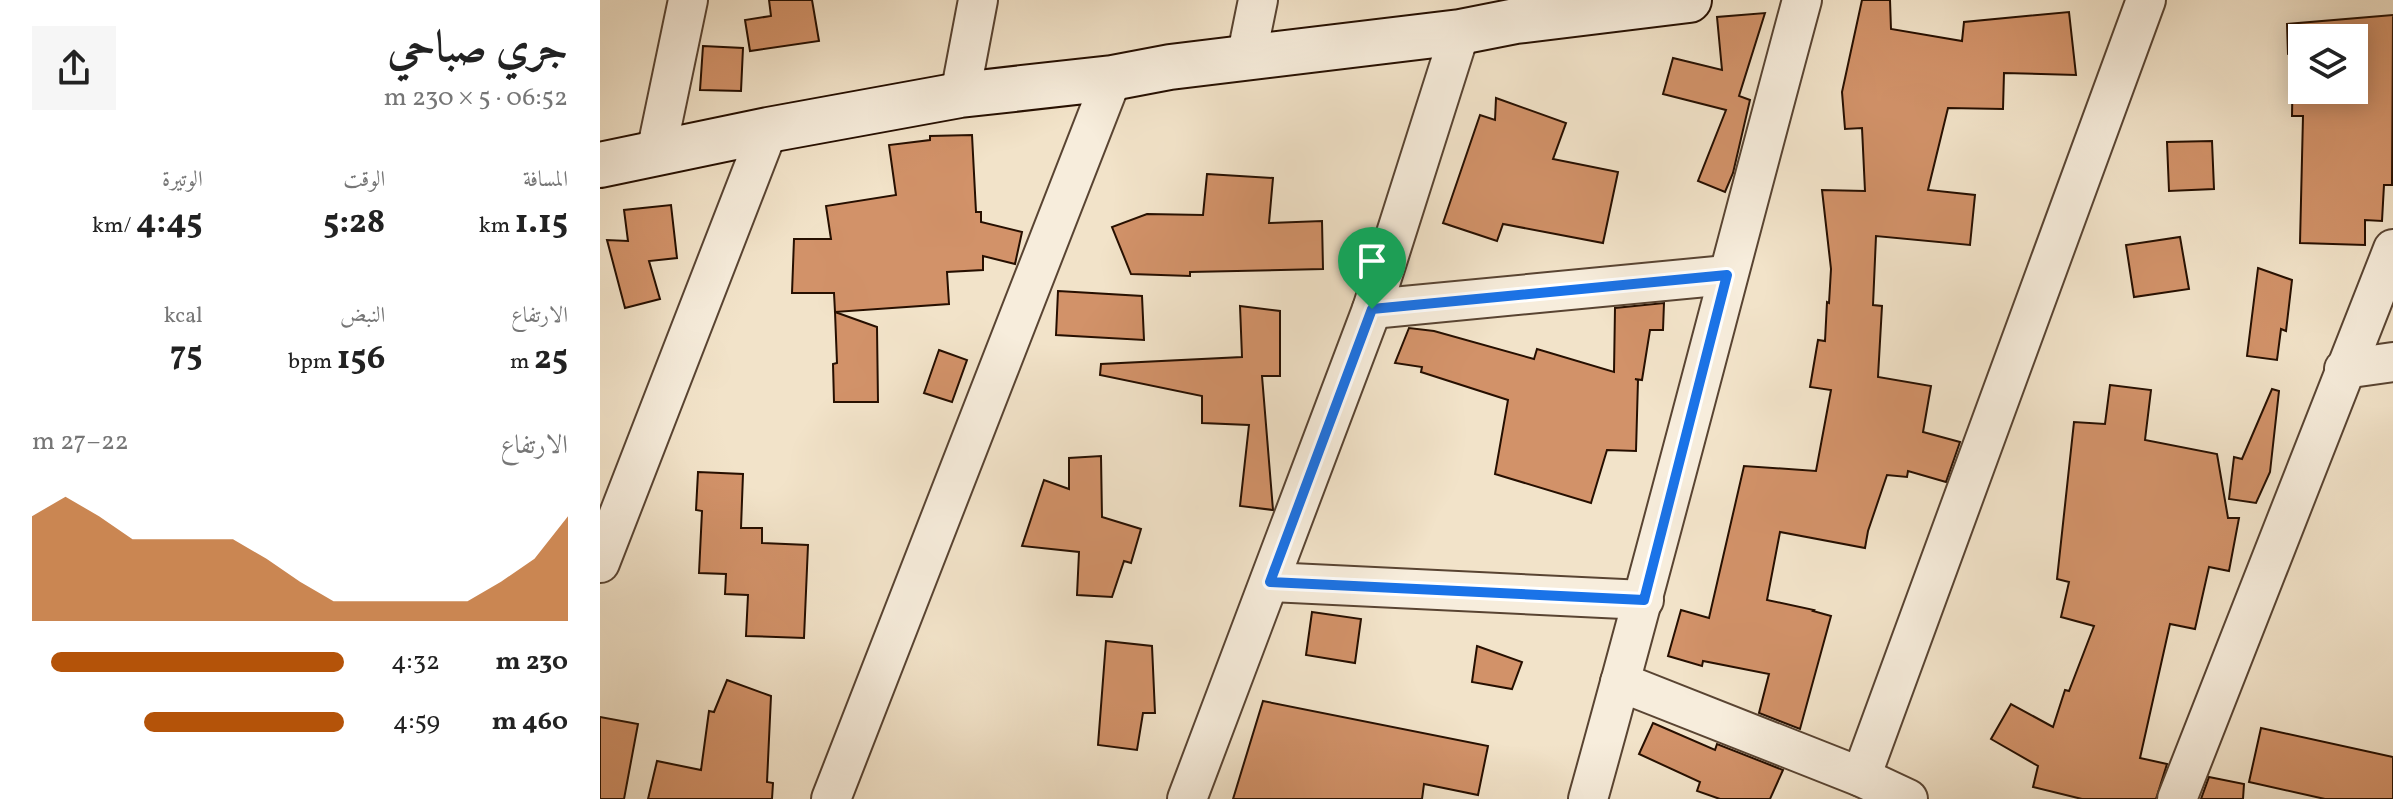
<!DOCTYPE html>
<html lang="ar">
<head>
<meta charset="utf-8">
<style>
  body { margin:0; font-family:Vollkorn,Amiri,serif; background:#f6f6f6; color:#222; direction:rtl; height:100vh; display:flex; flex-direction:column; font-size:30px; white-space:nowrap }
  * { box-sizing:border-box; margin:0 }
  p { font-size:26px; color:#767676 }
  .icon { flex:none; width:44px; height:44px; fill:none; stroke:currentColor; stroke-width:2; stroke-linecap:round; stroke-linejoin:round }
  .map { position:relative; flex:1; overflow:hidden; direction:ltr }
  .side { display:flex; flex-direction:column; background:#fff; width:600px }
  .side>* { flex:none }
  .controls { position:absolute; left:1688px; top:24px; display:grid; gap:16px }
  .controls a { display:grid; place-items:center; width:80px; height:80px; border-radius:0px; background:#fff; box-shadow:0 4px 20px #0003; font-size:40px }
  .pin { position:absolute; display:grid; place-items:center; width:68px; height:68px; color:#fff; margin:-82px -34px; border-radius:50% 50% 50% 0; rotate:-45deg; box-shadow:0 0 8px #0007 }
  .pin .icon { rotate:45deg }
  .round { display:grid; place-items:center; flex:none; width:84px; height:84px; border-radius:0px; background:#f6f6f6 }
  .head { display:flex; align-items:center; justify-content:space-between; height:136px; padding:0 32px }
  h1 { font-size:44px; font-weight:700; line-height:60px }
  .stats { display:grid; grid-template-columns:repeat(3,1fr); gap:12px; height:136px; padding:8px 32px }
  .stats div { display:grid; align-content:center }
  .stats b { font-size:34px; font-weight:700 }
  .stats small { font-size:22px; font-weight:400 }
  .stats p { font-size:22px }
  .chart { height:224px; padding:16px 32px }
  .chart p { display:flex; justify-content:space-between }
  .chart svg { width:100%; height:144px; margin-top:8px; fill:#b45309; opacity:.7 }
  ul { padding:0 32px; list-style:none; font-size:26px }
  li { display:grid; grid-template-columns:128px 96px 1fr; align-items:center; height:60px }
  li i { height:20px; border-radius:10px; background:#b45309 }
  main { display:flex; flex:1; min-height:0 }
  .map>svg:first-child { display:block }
  .building { fill:#d29269; stroke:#260f00; stroke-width:2; fill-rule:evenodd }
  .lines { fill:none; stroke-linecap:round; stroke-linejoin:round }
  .street-casing { stroke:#594432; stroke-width:42 }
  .secondary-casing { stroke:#260f00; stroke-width:48 }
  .street { stroke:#f7eddc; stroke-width:38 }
  .secondary { stroke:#f7eddc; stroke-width:44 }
  .route-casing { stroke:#fff; stroke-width:16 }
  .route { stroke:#1a73e8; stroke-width:10 }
</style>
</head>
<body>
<main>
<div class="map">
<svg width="1793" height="799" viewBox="0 0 1793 799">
  <rect width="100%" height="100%" fill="#f2e3c9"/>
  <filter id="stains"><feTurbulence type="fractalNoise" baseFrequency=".0025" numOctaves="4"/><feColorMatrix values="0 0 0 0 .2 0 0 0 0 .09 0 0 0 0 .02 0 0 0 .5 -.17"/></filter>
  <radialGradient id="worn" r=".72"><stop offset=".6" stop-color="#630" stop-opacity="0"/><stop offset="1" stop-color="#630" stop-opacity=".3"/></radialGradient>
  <!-- building -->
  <g class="building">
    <path d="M 169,0 L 212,0 L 219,41 L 150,51 L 145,20 L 171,16 Z"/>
    <path d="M 1262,0 L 1290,0 L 1291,29 L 1362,41 L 1364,22 L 1469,12 L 1476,75 L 1404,73 L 1403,109 L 1348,108 L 1328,190 L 1375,195 L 1370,245 L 1276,236 L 1273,305 L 1282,306 L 1278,377 L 1331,386 L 1323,432 L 1360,442 L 1346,482 L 1308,471 L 1307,477 L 1287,475 L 1268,531 L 1265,548 L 1180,532 L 1167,600 L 1214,610 L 1213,611 L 1231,616 L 1200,729 L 1159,713 L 1169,674 L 1103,661 L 1102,666 L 1068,656 L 1081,610 L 1109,618 L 1144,466 L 1216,471 L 1231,390 L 1210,387 L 1218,340 L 1225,341 L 1227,302 L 1229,303 L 1231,269 L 1222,190 L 1265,191 L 1262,128 L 1245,129 L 1242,92 Z"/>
    <path d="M 1165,13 L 1139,96 L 1150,100 L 1133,173 L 1125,192 L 1098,181 L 1126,110 L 1063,94 L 1073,58 L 1122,70 L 1117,17 Z"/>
    <path d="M 1793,15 L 1792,185 L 1784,185 L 1782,221 L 1765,220 L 1765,245 L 1700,243 L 1703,116 L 1692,116 L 1693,55 L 1688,54 L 1687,24 ZM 1702,38 L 1754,38 L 1754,90 L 1702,90 Z"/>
    <path d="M 103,46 L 143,48 L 141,91 L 100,90 Z"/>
    <path d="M 896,98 L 966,123 L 953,159 L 1018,172 L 1003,243 L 903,224 L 897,241 L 843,223 L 880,115 L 895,120 Z"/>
    <path d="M 372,135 L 376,212 L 381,212 L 381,222 L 422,232 L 415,264 L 383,256 L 383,270 L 347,272 L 349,304 L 235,312 L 234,293 L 192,293 L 194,239 L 231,239 L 226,206 L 296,195 L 289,145 L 330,140 L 330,136 Z"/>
    <path d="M 1612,141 L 1614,189 L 1569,191 L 1567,142 Z"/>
    <path d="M 607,174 L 673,178 L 669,223 L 722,221 L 723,269 L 590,272 L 590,276 L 531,274 L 512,227 L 547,214 L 603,215 Z"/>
    <path d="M 71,205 L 77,258 L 49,261 L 60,299 L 25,308 L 7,240 L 28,241 L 24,210 Z"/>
    <path d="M 1580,237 L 1589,289 L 1534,297 L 1526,245 Z"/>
    <path d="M 1658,268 L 1692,280 L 1686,331 L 1681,329 L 1677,360 L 1647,356 Z"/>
    <path d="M 458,291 L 542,296 L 544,340 L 456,335 Z"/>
    <path d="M 1064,303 L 1063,330 L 1050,330 L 1042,380 L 1035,379 L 1038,380 L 1036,451 L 1007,450 L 991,503 L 895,474 L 908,400 L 821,372 L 822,367 L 795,363 L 809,328 L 834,331 L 934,359 L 937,349 L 1014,372 L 1015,308 Z"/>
    <path d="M 640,306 L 680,311 L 680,376 L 662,376 L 673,510 L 640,506 L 649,425 L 602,423 L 602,396 L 500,375 L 501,364 L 642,357 Z"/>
    <path d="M 235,312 L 277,327 L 278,402 L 234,402 L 233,364 L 237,363 Z"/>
    <path d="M 339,350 L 367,360 L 352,402 L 324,393 Z"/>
    <path d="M 1510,385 L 1551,390 L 1545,440 L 1617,454 L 1628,518 L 1639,518 L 1629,571 L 1609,567 L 1595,629 L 1570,624 L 1540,758 L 1567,764 L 1556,799 L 1482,799 L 1433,787 L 1438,766 L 1391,739 L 1411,704 L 1453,727 L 1465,690 L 1469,691 L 1494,626 L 1461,617 L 1469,582 L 1457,579 L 1474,422 L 1505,424 Z"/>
    <path d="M 1672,389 L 1679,391 L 1670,472 L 1656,503 L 1629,499 L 1634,457 L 1642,459 Z"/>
    <path d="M 501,456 L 502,517 L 541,529 L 531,563 L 524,561 L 512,597 L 477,595 L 479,552 L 422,546 L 444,480 L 469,489 L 469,458 Z"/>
    <path d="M 98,472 L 143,474 L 141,528 L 162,528 L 162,543 L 208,545 L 204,638 L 146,636 L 148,595 L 125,594 L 126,574 L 99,573 L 102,511 L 96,510 Z"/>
    <path d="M 712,612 L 761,619 L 755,663 L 706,655 Z"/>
    <path d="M 506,641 L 552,646 L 555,713 L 543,713 L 537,750 L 498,745 Z"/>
    <path d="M 877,646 L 922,662 L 912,689 L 872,682 Z"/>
    <path d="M 127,680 L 171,696 L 167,782 L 173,783 L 172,799 L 48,799 L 57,761 L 101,770 L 109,711 L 114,712 Z"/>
    <path d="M 663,701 L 888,746 L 878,795 L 824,784 L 822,799 L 633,799 Z"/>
    <path d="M 0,717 L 38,724 L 24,799 L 0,799 Z"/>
    <path d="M 1053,723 L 1115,750 L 1117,744 L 1183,770 L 1170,799 L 1120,799 L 1097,791 L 1100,782 L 1039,754 Z"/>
    <path d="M 1661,728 L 1793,757 L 1793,799 L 1725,799 L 1649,782 Z"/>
    <path d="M 1609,777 L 1644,784 L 1643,799 L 1601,799 Z"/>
  </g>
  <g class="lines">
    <defs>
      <g id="street">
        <path d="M 646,59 L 658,0"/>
        <path d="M 360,95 L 378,0"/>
        <path d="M 56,153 L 88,0"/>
        <path d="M 772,309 L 1127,275"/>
        <path d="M 1744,369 L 1793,362"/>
        <path d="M 0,563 L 168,130"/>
        <path d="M 670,582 L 1044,600"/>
        <path d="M 1020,682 L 1261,777 L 1308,799"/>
        <path d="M 1261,777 L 1546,0"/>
        <path d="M 231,799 L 512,78"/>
        <path d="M 587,799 L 772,309 L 860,32"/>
        <path d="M 988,799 C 1062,534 1130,266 1202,0"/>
        <path d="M 1577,799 L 1793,249"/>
      </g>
      <path id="secondary" d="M 0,165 L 168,130 L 360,95 L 512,78 L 570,67 L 860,32 L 916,21 L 1089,0"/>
    </defs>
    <!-- street casing -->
    <use href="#street" class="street-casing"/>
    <!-- secondary casing -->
    <use href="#secondary" class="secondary-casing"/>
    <!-- street -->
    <use href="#street" class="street"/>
    <!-- secondary -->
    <use href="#secondary" class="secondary"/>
  </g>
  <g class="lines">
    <defs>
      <path id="route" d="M 1127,275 L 1044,600 L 670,582 L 772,309 Z"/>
    </defs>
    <!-- route casing -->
    <use href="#route" class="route-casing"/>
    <!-- route -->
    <use href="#route" class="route"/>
  </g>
  <rect width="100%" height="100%" filter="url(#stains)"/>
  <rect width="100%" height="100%" fill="url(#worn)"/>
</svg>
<div class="controls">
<a><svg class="icon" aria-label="layers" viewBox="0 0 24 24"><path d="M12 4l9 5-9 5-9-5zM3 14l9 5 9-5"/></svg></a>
</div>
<div class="pin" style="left:772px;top:309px;background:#1e9e55"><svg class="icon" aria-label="arrive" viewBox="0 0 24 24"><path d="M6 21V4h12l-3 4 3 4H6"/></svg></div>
</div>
<section class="side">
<div class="head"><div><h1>جري صباحي</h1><p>06:52 · 5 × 230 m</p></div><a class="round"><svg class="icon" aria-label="share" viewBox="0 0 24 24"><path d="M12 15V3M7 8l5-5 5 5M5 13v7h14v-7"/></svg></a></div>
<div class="stats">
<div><p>المسافة</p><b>1.15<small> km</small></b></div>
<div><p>الوقت</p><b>5:28</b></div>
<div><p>الوتيرة</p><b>4:45<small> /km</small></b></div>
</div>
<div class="stats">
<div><p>الارتفاع</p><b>25<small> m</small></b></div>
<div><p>النبض</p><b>156<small> bpm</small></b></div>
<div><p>kcal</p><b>75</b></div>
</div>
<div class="chart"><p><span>الارتفاع</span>22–27 m</p>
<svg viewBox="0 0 160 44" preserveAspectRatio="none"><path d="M0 44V12L10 6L20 12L30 19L40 19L50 19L60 19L70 25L80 32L90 38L100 38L110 38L120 38L130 38L140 32L150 25L160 12V44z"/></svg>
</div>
<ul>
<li><b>230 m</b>4:32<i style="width:94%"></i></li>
<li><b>460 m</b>4:59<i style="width:64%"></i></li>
</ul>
</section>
</main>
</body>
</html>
